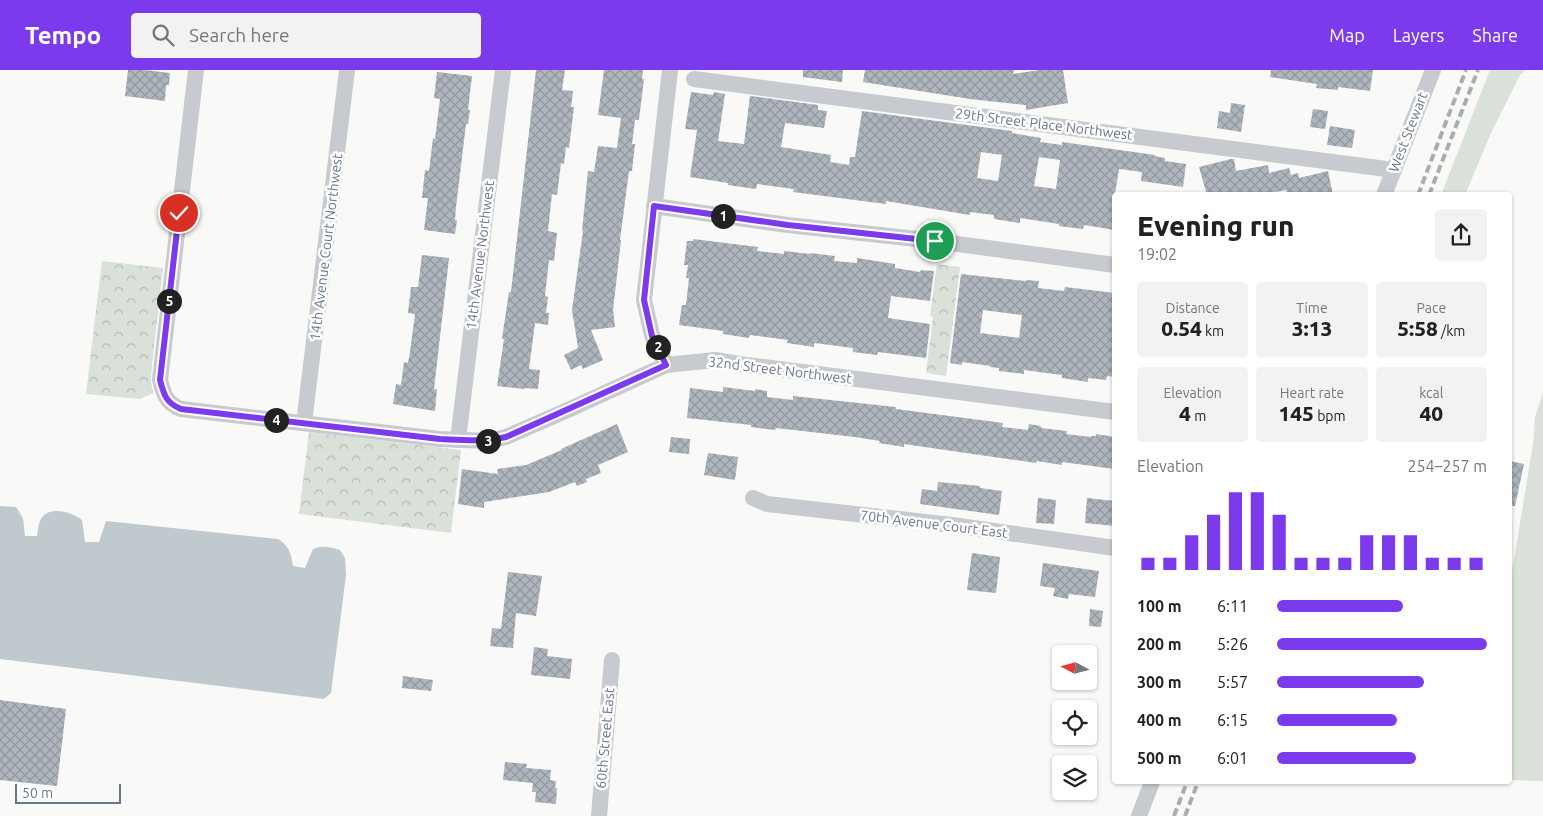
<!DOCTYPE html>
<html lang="en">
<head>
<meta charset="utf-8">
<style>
  body { margin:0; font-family:Ubuntu,sans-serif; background:#f2f2f2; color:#222; height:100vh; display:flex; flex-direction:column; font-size:19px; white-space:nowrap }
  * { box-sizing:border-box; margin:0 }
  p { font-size:16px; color:#767676 }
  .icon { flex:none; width:28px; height:28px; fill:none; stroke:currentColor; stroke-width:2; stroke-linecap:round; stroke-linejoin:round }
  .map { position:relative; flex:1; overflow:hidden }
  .side { position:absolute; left:1112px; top:122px; width:400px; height:592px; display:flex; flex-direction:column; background:#fff; border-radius:5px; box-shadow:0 1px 4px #0004 }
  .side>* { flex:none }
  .needle { width:32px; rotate:277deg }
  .buttons { position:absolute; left:1052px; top:575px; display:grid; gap:10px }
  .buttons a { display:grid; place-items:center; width:45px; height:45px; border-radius:5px; background:#fff; box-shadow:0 1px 4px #0004; font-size:25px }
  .scale { position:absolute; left:15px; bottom:12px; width:106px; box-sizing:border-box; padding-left:5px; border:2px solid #687788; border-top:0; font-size:14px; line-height:18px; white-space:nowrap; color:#687788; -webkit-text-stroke:4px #fff; paint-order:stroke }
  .pin { position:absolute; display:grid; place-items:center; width:42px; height:42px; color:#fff; margin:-21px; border:2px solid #fff; border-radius:50%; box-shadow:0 1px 5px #0007 }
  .km { position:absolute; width:25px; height:25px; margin:-12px; border-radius:50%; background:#222; color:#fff; font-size:14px; line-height:25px; text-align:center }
  .round { display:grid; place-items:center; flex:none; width:52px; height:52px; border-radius:5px; background:#f2f2f2 }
  .headline { display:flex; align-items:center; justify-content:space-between; height:85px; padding:0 25px }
  h1 { font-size:28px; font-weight:800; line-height:38px }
  .stats { display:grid; grid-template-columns:repeat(3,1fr); gap:8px; height:85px; padding:5px 25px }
  .stats div { display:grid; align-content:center; border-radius:5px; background:#f2f2f2; text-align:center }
  .stats b { font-size:21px; font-weight:800 }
  .stats small { font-size:14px; font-weight:400 }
  .stats p { font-size:14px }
  .chart { height:140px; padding:10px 25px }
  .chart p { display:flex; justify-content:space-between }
  .chart svg { width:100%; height:90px; margin-top:5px; stroke:#7c3aed; stroke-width:6 }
  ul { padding:0 25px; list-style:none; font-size:16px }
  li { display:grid; grid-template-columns:80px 60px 1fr; align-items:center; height:38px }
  li i { height:12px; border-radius:6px; background:#7c3aed }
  header { display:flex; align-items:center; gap:30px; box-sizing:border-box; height:70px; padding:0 25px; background:#7c3aed; color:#fff }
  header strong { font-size:24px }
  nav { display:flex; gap:28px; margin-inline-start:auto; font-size:18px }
  .search { width:350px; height:45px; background:#f2f2f2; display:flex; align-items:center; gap:12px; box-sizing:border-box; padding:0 18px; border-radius:5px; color:#767676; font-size:19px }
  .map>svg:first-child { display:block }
  .grass { fill:#dae1d8 }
  .park { fill:url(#park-crowns) }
  .water { fill:#c0c9ce }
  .building { fill:url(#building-cross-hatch); fill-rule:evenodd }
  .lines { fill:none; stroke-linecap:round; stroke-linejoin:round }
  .minor { stroke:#c7cace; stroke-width:16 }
  .rail { stroke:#a7adb3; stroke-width:4; stroke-dasharray:8 4; stroke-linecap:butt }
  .route-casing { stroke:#fff; stroke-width:10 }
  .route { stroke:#7c3aed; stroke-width:6 }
  .labels { text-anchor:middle; stroke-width:5; stroke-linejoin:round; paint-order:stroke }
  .street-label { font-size:14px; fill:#687788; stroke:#fff }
</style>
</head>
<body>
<header>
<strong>Tempo</strong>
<div class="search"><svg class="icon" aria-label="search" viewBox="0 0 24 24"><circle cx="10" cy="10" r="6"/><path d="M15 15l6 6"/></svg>Search here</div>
<nav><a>Map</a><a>Layers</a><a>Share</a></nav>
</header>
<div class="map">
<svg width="1543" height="746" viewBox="0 0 1543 746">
  <defs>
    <pattern id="park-crowns" width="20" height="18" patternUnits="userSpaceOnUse" patternTransform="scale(1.25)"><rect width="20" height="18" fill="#dae1d8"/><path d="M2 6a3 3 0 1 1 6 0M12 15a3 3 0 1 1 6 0" fill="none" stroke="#b5bbb5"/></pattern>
    <pattern id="building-cross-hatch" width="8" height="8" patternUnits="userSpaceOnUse" patternTransform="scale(1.25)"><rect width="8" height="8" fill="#aeb5bc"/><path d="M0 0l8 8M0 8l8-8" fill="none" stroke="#91989f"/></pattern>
  </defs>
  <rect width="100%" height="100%" fill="#f9f9f7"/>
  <!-- grass -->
  <g class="grass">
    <path d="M 1490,0 L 1525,0 L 1520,5 L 1491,63 L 1465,125 L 1441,125 Z"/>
    <path d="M 1543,322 L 1543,711 L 1510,710 L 1510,514 L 1533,374 L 1535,347 Z"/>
  </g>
  <!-- park -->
  <g class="park">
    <path d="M 102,191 L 163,198 L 151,304 L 151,312 L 153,323 L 140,329 L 86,324 Z"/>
    <path d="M 937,194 L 960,197 L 946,306 L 926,303 L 933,247 L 930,246 Z"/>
    <path d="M 309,362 L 461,380 L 451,463 L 299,444 Z"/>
  </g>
  <!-- water -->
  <path class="water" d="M 0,436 L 16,437 L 23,448 L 25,466 L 37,466 C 38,461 38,454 41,449 C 49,435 72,442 82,450 L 85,472 L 99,472 L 106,451 L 278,469 C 289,476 291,483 293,496 L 305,498 L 313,479 C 323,475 330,477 340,480 L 345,488 L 346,505 L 331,623 L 324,629 L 0,589 Z"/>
  <!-- building -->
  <g class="building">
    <path d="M 128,0 L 145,0 L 170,3 L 169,15 L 166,15 L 165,31 L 125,26 Z"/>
    <path d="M 536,0 L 565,0 L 562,20 L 573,21 L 571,37 L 574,37 L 569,78 L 566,77 L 564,94 L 561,93 L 557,125 L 552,124 L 548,161 L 557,163 L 554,191 L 549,190 L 545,226 L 548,227 L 546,243 L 549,243 L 548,255 L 535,253 L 529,299 L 540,300 L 538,319 L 525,318 L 525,319 L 497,316 L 504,269 L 502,269 L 504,255 L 509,222 L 511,222 Z"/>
    <path d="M 604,0 L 643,0 L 642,9 L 644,9 L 639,50 L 635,50 L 632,74 L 635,74 L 632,101 L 629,101 L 620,170 L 621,170 L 613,240 L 615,257 L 591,260 L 603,290 L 583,299 L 581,295 L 571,300 L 564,285 L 578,278 L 572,240 L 583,161 L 582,161 L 588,101 L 594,102 L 598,76 L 617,78 L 621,48 L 598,45 Z"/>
    <path d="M 803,0 L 843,0 L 842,12 L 803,7 Z"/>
    <path d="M 865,0 L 1014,0 L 1013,4 L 1040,0 L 1063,0 L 1068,33 L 1026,40 L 1026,35 L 970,29 L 863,12 Z"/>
    <path d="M 1271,0 L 1373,0 L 1370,21 L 1338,17 L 1338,20 L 1316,18 L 1317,14 L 1270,7 Z"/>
    <path d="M 437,2 L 472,6 L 468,40 L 470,40 L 468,54 L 466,54 L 456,137 L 455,150 L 457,150 L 455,164 L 424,160 L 428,128 L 422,128 L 425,100 L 429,101 L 433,68 L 435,69 L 440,29 L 434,28 Z"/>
    <path d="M 691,22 L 713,25 L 714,22 L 725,24 L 718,71 L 744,74 L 750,26 L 818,35 L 818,40 L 827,41 L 824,58 L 785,53 L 781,77 L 831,85 L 830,92 L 849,95 L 850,87 L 855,87 L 862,41 L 1012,61 L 1012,63 L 1041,68 L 1040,72 L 1062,75 L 1062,72 L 1155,85 L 1154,86 L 1165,88 L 1165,91 L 1186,94 L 1183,117 L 1141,111 L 1142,102 L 1119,99 L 1115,124 L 1115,160 L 1084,155 L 1083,159 L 1059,156 L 1059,154 L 1020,148 L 1020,153 L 994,149 L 994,145 L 970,142 L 970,145 L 886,131 L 886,134 L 793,122 L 794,119 L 757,114 L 756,119 L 728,115 L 728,113 L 690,107 L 697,60 L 685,59 ZM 981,82 L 1002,85 L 998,111 L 977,108 ZM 1039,87 L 1060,90 L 1056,119 L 1034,116 Z"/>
    <path d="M 1231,33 L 1245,35 L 1241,62 L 1217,58 L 1219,41 L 1230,43 Z"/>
    <path d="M 1313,39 L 1328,41 L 1325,59 L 1310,57 Z"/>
    <path d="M 1330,56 L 1355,60 L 1352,78 L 1327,75 Z"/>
    <path d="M 1231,89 L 1234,89 L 1236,101 L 1268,95 L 1269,103 L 1289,98 L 1291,105 L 1298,103 L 1299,108 L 1328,101 L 1333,125 L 1288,125 L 1286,120 L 1259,125 L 1207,125 L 1199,97 Z"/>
    <path d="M 693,169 L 758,177 L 757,181 L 784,184 L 784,181 L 810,184 L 810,183 L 835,186 L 834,191 L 857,193 L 857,188 L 895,194 L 895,198 L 920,202 L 921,200 L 934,201 L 930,231 L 891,226 L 888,248 L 930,254 L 926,288 L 878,282 L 877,285 L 853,282 L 853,278 L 814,273 L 814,277 L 787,273 L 788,270 L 750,265 L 749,268 L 723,264 L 723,261 L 679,255 L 682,235 L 686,235 L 689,208 L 686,208 L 688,195 L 684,195 L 687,171 L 693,171 Z"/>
    <path d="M 422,185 L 449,188 L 434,319 L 437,319 L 435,341 L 393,334 L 396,314 L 401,315 L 404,292 L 408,293 L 410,282 L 415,244 L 408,243 L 411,217 L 418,217 Z"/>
    <path d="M 961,204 L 1026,211 L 1026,210 L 1039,211 L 1038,218 L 1064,221 L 1065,217 L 1115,223 L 1115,307 L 1107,306 L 1106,310 L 1088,308 L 1088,312 L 1062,308 L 1062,305 L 1024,300 L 1024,304 L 999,301 L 999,298 L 990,297 L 990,296 L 962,292 L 962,295 L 950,293 ZM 983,240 L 1022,245 L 1019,268 L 980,263 Z"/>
    <path d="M 723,317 L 755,321 L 755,319 L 767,321 L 767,327 L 793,330 L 793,326 L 896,337 L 896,339 L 1003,353 L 1002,357 L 1028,360 L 1029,354 L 1041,356 L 1041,358 L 1067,361 L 1066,364 L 1091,367 L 1091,366 L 1096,366 L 1096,364 L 1115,367 L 1115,399 L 1062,392 L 1062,395 L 1037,391 L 1036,393 L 904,374 L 904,377 L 879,373 L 880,371 L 855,367 L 776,358 L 775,360 L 751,357 L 751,355 L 687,348 L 690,318 L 723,322 Z"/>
    <path d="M 617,354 L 628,382 L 598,395 L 601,403 L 586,409 L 587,412 L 577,416 L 575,412 L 549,422 L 484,432 L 484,438 L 458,434 L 462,399 L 498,404 L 497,399 L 526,395 L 562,380 L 561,379 Z"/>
    <path d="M 671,367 L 690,369 L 689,384 L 669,382 Z"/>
    <path d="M 708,383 L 738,387 L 735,410 L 704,405 Z"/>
    <path d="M 1510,391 L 1524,394 L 1515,436 L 1510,436 Z"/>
    <path d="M 938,412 L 980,416 L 980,418 L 1002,421 L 999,445 L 920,434 L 922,419 L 937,421 Z"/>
    <path d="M 1038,428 L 1056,430 L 1054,454 L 1036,453 Z"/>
    <path d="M 1087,428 L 1115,431 L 1115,456 L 1085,453 Z"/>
    <path d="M 972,483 L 1000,487 L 996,523 L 967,520 Z"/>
    <path d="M 1043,493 L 1099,501 L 1095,527 L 1069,524 L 1068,529 L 1053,526 L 1055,518 L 1040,516 Z"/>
    <path d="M 508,502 L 542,506 L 536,546 L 516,543 L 513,578 L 490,576 L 492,558 L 501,559 Z"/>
    <path d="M 1090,539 L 1103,541 L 1101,557 L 1089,556 Z"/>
    <path d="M 534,577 L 548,579 L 547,586 L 572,589 L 570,609 L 531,605 Z"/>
    <path d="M 403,606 L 433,610 L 431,621 L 402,618 Z"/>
    <path d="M 0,630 L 66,639 L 57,716 L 0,710 Z"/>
    <path d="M 505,692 L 527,694 L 526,698 L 551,700 L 550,710 L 556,711 L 555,718 L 557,718 L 556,734 L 535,732 L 536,722 L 532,722 L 533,713 L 503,710 Z"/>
  </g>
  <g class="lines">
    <!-- minor -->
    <g class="minor">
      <path d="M 196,0 L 160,310 C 164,325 166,333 181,339 L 440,369 L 488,371 L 506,367 L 570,339 L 666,295 L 715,290 L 739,294 L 1115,342"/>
      <path d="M 694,9 L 1394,100"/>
      <path d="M 1384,125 L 1433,0"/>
      <path d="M 654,136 L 788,155 L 935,171 L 1115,195"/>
      <path d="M 666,295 L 652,265 L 644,230 L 670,0"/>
      <path d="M 304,353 L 347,0"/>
      <path d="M 458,370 L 503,0"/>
      <path d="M 753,428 L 767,434 L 952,455 L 1115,478"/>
      <path d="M 599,746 L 612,590"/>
      <path d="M 1139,746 L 1152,712"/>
    </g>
    <!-- rail -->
    <g class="rail">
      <path d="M 1418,125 L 1466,0"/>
      <path d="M 1429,125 L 1478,0"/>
      <path d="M 1174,746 L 1187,712"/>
      <path d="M 1185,746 L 1198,712"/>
    </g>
  </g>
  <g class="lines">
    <defs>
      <path id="route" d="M 179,143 L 160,310 C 164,325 166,333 181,339 L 440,369 C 463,370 484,372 506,367 L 666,295 L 652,266 L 644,230 L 654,136 L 788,155 L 935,171"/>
    </defs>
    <!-- route casing -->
    <use href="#route" class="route-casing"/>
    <!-- route -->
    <use href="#route" class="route"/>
  </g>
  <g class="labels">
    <!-- street labels -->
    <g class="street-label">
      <text transform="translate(1044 54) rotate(7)" y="5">29th Street Place Northwest</text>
      <text transform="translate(1408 62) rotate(-69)" y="5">West Stewart</text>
      <text transform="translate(326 177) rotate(-83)" y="5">14th Avenue Court Northwest</text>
      <text transform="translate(480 185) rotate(-83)" y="5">14th Avenue Northwest</text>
      <text transform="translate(780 300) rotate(7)" y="5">32nd Street Northwest</text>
      <text transform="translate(934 454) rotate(7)" y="5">70th Avenue Court East</text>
      <text transform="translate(605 668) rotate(-85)" y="5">60th Street East</text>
    </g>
  </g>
</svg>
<div class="buttons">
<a><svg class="needle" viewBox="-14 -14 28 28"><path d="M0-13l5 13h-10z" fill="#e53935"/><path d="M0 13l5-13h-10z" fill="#767676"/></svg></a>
<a><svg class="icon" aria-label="locate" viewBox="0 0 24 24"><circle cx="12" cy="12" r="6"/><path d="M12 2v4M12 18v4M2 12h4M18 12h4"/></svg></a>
<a><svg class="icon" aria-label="layers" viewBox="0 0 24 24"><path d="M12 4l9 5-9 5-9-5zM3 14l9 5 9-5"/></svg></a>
</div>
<div class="scale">50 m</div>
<div class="pin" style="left:935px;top:171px;background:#1e9e55"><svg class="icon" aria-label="arrive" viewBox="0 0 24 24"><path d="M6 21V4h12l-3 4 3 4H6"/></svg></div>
<div class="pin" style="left:179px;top:143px;background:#d93025"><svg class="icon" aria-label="check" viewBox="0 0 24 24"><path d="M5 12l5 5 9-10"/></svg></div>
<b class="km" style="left:723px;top:146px">1</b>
<b class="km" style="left:658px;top:277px">2</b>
<b class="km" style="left:488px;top:371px">3</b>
<b class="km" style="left:276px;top:350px">4</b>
<b class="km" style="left:169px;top:231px">5</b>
<section class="side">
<div class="headline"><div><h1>Evening run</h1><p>19:02</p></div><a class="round"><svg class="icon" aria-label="share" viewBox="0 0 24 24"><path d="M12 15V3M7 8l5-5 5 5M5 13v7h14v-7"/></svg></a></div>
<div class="stats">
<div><p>Distance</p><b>0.54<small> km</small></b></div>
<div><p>Time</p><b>3:13</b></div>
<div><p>Pace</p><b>5:58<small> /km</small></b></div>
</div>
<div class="stats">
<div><p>Elevation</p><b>4<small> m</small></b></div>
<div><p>Heart rate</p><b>145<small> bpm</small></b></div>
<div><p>kcal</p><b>40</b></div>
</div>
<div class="chart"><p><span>Elevation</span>254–257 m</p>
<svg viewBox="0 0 160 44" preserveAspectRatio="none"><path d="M5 44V38M15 44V38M25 44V27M35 44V17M45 44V6M55 44V6M65 44V17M75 44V38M85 44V38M95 44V38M105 44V27M115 44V27M125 44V27M135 44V38M145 44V38M155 44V38"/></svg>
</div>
<ul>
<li><b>100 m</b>6:11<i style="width:60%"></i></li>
<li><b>200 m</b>5:26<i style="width:100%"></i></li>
<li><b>300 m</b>5:57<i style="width:70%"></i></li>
<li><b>400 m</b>6:15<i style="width:57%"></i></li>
<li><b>500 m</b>6:01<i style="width:66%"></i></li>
</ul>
</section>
</div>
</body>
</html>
